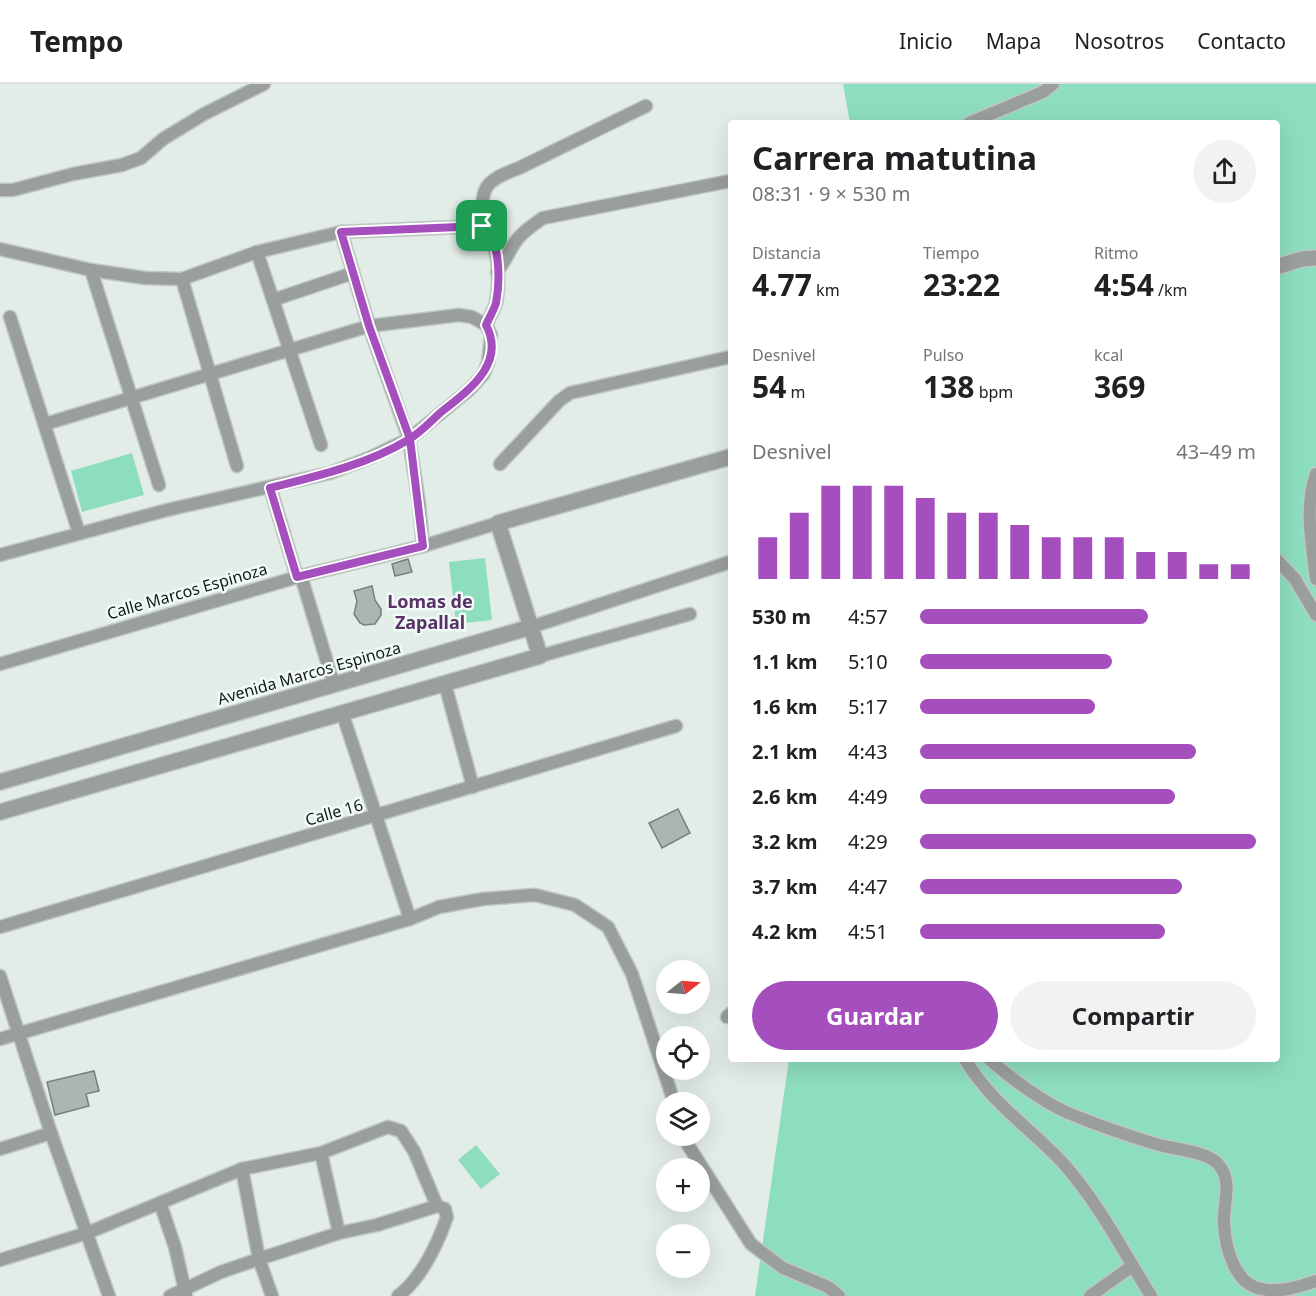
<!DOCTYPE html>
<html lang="es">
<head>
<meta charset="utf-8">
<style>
  body { margin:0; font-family:"Noto Sans",sans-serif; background:#f2f2f2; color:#202124; height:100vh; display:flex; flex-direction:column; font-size:22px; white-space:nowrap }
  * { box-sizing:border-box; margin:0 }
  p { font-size:20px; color:#757577 }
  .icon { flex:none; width:33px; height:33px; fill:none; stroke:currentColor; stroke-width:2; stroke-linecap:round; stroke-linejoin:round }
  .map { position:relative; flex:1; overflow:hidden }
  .sheet { position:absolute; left:728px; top:36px; width:552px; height:942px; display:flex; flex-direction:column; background:#fff; border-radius:6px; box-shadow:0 6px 24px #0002 }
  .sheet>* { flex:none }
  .needle { width:39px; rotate:73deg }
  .fabs { position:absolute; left:656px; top:876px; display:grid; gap:12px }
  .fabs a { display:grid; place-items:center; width:54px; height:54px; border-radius:50%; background:#fff; box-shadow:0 6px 24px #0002; font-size:30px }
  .pin { position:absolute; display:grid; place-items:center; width:51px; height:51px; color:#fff; margin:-26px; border-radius:12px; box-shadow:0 3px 9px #0006 }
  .round { display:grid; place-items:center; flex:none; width:63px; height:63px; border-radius:32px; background:#f2f2f2 }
  .overview { display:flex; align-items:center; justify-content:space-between; height:102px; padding:0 24px }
  h1 { font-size:33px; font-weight:700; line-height:45px }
  .metrics { display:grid; grid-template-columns:repeat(3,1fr); gap:9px; height:102px; padding:6px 24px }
  .metrics div { display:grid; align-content:center }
  .metrics b { font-size:30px; font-weight:700 }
  .metrics small { font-size:16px; font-weight:400 }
  .metrics p { font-size:16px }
  .chart { height:168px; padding:12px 24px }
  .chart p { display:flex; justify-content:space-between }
  .chart svg { width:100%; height:108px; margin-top:6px; stroke:#a44fbd; stroke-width:6 }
  .cta { display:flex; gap:12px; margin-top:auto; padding:12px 24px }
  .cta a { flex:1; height:69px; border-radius:36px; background:#a44fbd; color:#fff; font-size:24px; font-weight:700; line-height:69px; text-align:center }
  .cta a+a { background:#f2f2f2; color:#202124 }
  ul { padding:0 24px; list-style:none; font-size:20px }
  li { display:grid; grid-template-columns:96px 72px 1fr; align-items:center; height:45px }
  li i { height:15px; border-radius:8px; background:#a44fbd }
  header { display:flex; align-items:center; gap:36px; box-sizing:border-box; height:84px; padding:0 30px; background:#fff; border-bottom:2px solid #e0e0e0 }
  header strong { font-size:28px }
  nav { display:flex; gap:33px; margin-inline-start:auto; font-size:21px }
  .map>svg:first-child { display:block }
  .green { fill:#8ddebe }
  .building { fill:#acb5b1; stroke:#78807d; stroke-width:1.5 }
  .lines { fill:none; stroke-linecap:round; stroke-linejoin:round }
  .minor-casing { stroke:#bec7c2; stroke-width:15 }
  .tertiary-casing { stroke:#bec7c2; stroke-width:18 }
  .minor { stroke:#9a9e9d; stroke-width:12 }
  .tertiary { stroke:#9a9e9d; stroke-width:15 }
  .route-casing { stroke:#fff; stroke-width:12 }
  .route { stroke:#a44fbd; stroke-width:8 }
  .labels { text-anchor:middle; stroke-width:5; stroke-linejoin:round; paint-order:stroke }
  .street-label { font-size:16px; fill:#151817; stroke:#f0faf6 }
  .neighbourhood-label { font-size:18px; font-weight:bold; fill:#5a3167; stroke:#f0faf6 }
</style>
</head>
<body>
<header>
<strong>Tempo</strong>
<nav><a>Inicio</a><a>Mapa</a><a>Nosotros</a><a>Contacto</a></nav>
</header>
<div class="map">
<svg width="1316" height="1212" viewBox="0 0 1316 1212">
  <rect width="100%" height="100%" fill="#e3ede8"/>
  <!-- green -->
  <g class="green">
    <path d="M 843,0 L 1316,0 L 1316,1212 L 755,1212 L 789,975 L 1276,975 L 1276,39 L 850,39 Z"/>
    <path d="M 132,369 L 144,411 L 82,428 L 71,387 Z"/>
    <path d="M 485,474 L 492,536 L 456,540 L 449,478 Z"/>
    <path d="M 476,1061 L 500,1090 L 481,1105 L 458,1076 Z"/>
  </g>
  <!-- building -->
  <g class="building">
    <path d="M 408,475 L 412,488 L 395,492 L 392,480 Z"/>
    <path d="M 372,502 L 375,516 L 381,525 L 381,531 L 375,540 L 364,541 L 360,539 L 354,530 L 357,517 L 354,507 Z"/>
    <path d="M 678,725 L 690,749 L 662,764 L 649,739 Z"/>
    <path d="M 94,987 L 99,1007 L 86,1010 L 89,1022 L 55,1031 L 47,998 Z"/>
  </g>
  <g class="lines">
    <defs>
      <g id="minor">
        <path d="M 969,39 L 1043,8 L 1053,0"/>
        <path d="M 0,106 L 13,106 L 73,90 L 122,81 L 141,74 L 163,55 L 204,30 L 264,0"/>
        <path d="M 341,148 L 369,242 L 409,355 L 419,419 L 423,462"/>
        <path d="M 0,165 L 91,186 L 145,194 L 182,195 L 257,168 L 341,148 L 482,142"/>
        <path d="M 257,168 L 321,361"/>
        <path d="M 91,186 L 159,401"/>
        <path d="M 497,188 C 505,178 509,167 516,157 C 523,147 533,141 543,134 L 730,97"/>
        <path d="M 182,195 L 237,382"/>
        <path d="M 273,216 L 353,189"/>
        <path d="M 10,233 L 79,449"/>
        <path d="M 486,241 C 489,234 494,226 496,219 C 500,198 500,154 482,142 C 482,104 481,98 519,84 L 646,22"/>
        <path d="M 500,380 L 559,317 L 570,309 L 730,273"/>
        <path d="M 1316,390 C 1304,423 1312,461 1316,495"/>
        <path d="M 270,403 L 297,493"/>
        <path d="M 0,471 L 167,426 L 330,389 L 369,374 L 409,355 L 469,306 L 483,291 L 488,279 L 491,251 L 486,241 L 472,233 L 459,231 L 369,242 L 45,340"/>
        <path d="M 1276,475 L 1295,495 L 1316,531"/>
        <path d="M 301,492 L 334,601"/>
        <path d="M 531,543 L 730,478"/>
        <path d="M 540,572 L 690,530"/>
        <path d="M 0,580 L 301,492 L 423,462 L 498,439"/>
        <path d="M 445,600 L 473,703"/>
        <path d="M 342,628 L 410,835"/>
        <path d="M 0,843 L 676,642"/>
        <path d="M 0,892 L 51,1049 L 109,1212"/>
        <path d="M 727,933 L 730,930"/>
        <path d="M 0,955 L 410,835 L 439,823 L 483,815 L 535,811 L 575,821 L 608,843 L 632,890 L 674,1018"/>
        <path d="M 965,975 C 989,1017 1030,1044 1062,1078 C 1098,1118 1123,1167 1151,1212"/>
        <path d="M 989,975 C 1013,996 1039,1016 1068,1029 C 1097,1041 1129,1052 1159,1061 C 1175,1065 1209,1068 1219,1081 C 1233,1098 1223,1119 1224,1139 C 1225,1162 1234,1201 1262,1205 C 1280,1209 1299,1203 1316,1197"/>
        <path d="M 685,1052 L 688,1061 L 751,1160 L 783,1184 L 828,1203 L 839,1212"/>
        <path d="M 0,1065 L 51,1049"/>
        <path d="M 321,1069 L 339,1149"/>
        <path d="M 242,1085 L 259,1175 L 272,1212"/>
        <path d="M 160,1119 L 175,1163 L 186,1211"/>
        <path d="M 0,1176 L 87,1149 L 242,1085 L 321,1069 L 388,1043 L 401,1047 L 414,1067 L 437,1122 L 445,1125 L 447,1133 C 437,1161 422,1194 398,1212"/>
        <path d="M 170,1212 L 221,1188 L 259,1175 L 339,1149 L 377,1141 L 437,1122"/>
        <path d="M 1090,1212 L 1132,1182"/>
      </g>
      <g id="tertiary">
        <path d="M 1276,183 L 1302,175 L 1316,174"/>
        <path d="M 0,698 L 531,543"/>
        <path d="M 0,728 L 540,572 L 498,439 L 730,373"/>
      </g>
    </defs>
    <!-- minor casing -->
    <use href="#minor" class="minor-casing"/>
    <!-- tertiary casing -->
    <use href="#tertiary" class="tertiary-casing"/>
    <!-- minor -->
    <use href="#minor" class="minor"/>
    <!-- tertiary -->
    <use href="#tertiary" class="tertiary"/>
  </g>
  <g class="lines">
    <defs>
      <path id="route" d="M 482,142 C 501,154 500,198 496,219 C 494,226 489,234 486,241 C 507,281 466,308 440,329 C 430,338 420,349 408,356 C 366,381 317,392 270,404 L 297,493 L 423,462 L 410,355 L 369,242 L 341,148 L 482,142"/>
    </defs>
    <!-- route casing -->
    <use href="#route" class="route-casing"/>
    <!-- route -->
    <use href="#route" class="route"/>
  </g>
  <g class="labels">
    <!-- street labels -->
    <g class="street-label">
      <text transform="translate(187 507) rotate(-16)" y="6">Calle Marcos Espinoza</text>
      <text transform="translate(309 589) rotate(-16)" y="6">Avenida Marcos Espinoza</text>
      <text transform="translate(334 728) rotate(-16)" y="6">Calle 16</text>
    </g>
    <!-- neighbourhood labels -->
    <g class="neighbourhood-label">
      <text x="430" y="524">Lomas de<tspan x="430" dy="21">Zapallal</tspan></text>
    </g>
  </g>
</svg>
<div class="fabs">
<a><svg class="needle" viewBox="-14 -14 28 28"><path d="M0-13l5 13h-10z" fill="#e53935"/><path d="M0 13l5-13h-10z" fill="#757577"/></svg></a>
<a><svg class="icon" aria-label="locate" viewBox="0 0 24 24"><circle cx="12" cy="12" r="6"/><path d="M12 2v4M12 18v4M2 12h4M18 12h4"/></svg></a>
<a><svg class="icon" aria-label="layers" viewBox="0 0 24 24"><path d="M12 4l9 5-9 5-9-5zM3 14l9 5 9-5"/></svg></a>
<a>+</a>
<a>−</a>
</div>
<div class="pin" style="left:482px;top:142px;background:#1e9e55"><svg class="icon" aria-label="arrive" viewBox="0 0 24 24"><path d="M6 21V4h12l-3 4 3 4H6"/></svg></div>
<section class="sheet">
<div class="overview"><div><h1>Carrera matutina</h1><p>08:31 · 9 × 530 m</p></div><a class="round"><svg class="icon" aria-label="share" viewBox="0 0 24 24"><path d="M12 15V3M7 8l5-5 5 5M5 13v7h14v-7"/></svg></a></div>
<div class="metrics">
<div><p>Distancia</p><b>4.77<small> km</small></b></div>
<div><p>Tiempo</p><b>23:22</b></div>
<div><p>Ritmo</p><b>4:54<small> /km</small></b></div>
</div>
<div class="metrics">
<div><p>Desnivel</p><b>54<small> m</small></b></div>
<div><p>Pulso</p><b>138<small> bpm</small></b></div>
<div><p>kcal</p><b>369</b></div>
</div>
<div class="chart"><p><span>Desnivel</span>43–49 m</p>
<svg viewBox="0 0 160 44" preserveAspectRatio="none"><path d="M5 44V27M15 44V17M25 44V6M35 44V6M45 44V6M55 44V11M65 44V17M75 44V17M85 44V22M95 44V27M105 44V27M115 44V27M125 44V33M135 44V33M145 44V38M155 44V38"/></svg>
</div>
<ul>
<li><b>530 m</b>4:57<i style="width:68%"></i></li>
<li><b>1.1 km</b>5:10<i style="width:57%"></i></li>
<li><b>1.6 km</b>5:17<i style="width:52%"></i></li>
<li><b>2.1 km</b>4:43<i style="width:82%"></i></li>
<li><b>2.6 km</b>4:49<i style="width:76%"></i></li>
<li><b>3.2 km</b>4:29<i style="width:100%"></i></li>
<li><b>3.7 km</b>4:47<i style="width:78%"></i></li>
<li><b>4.2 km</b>4:51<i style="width:73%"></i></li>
</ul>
<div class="cta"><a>Guardar</a><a>Compartir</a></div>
</section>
</div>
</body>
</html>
